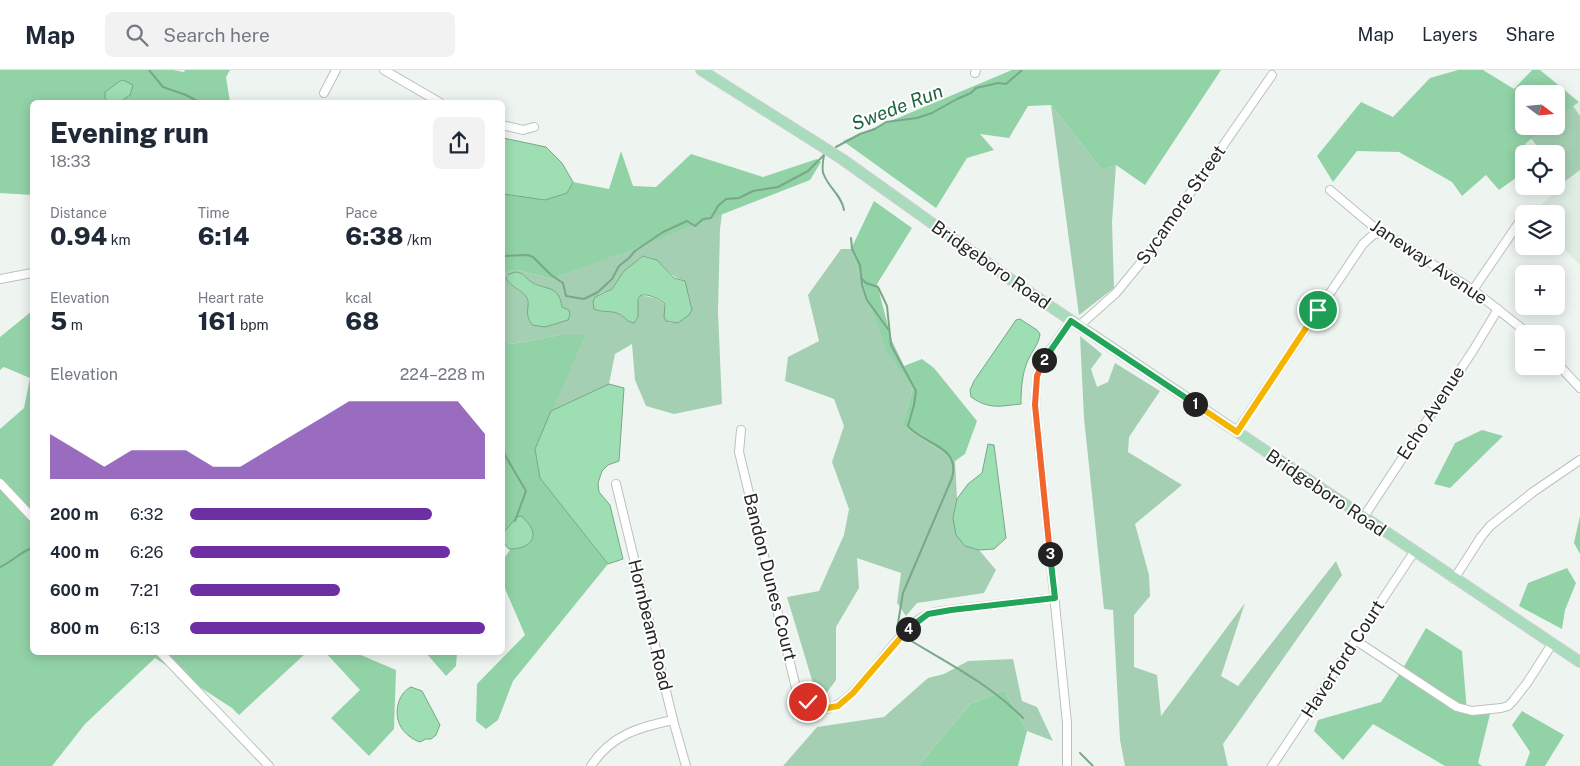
<!DOCTYPE html>
<html lang="en">
<head>
<meta charset="utf-8">
<style>
  body { margin:0; font-family:"Public Sans",sans-serif; background:#f2f2f3; color:#1f2937; height:100vh; display:flex; flex-direction:column; font-size:19px; white-space:nowrap }
  * { box-sizing:border-box; margin:0 }
  p { font-size:16px; color:#747a83 }
  .icon { flex:none; width:28px; height:28px; fill:none; stroke:currentColor; stroke-width:2; stroke-linecap:round; stroke-linejoin:round }
  .map { position:relative; flex:1; overflow:hidden }
  .details { position:absolute; left:30px; top:30px; width:475px; height:555px; display:flex; flex-direction:column; background:#fff; border-radius:8px; box-shadow:0 2px 12px #0003 }
  .details>* { flex:none }
  .needle { width:32px; rotate:106deg }
  .tools { position:absolute; left:1515px; top:15px; display:grid; gap:10px }
  .tools a { display:grid; place-items:center; width:50px; height:50px; border-radius:8px; background:#fff; box-shadow:0 2px 12px #0003; font-size:25px }
  .pin { position:absolute; display:grid; place-items:center; width:42px; height:42px; color:#fff; margin:-21px; border:2px solid #fff; border-radius:50%; box-shadow:0 1px 5px #0007 }
  .km { position:absolute; width:25px; height:25px; margin:-12px; border-radius:50%; background:#222; color:#fff; font-size:14px; line-height:25px; text-align:center }
  .round { display:grid; place-items:center; flex:none; width:52px; height:52px; border-radius:8px; background:#f2f2f3 }
  .overview { display:flex; align-items:center; justify-content:space-between; height:85px; padding:0 20px }
  h1 { font-size:28px; font-weight:800; line-height:38px }
  .figures { display:grid; grid-template-columns:repeat(3,1fr); gap:8px; height:85px; padding:5px 20px }
  .figures div { display:grid; align-content:center }
  .figures b { font-size:25px; font-weight:800 }
  .figures small { font-size:14px; font-weight:400 }
  .figures p { font-size:14px }
  .chart { height:140px; padding:10px 20px }
  .chart p { display:flex; justify-content:space-between }
  .chart svg { width:100%; height:90px; margin-top:5px; fill:#6e2fa4; opacity:.7 }
  ul { padding:0 20px; list-style:none; font-size:16px }
  li { display:grid; grid-template-columns:80px 60px 1fr; align-items:center; height:38px }
  li i { height:12px; border-radius:6px; background:#6e2fa4 }
  header { display:flex; align-items:center; gap:30px; box-sizing:border-box; height:70px; padding:0 25px; background:#fff; border-bottom:1px solid #e0e1e3 }
  header strong { font-size:24px }
  nav { display:flex; gap:28px; margin-inline-start:auto; font-size:18px }
  .search { width:350px; height:45px; background:#f2f2f3; display:flex; align-items:center; gap:12px; box-sizing:border-box; padding:0 18px; border-radius:8px; color:#747a83; font-size:19px }
  .map>svg:first-child { display:block }
  .built { fill:#deece2 }
  .green { fill:#a5cfb2; fill-rule:evenodd }
  .forest { fill:#92d2a7 }
  .water { fill:#9ddeb2; stroke:#79a788 }
  .lines { fill:none; stroke-linecap:round; stroke-linejoin:round }
  .stream { stroke:#79a788; stroke-width:2 }
  .minor-casing { stroke:#bbc1bc; stroke-width:10 }
  .major-casing { stroke:#cfcfcf; stroke-width:12 }
  .minor { stroke:#fff; stroke-width:8 }
  .major { stroke:#a9dcbc; stroke-width:10 }
  .split-1-casing { stroke:#fff; stroke-width:10 }
  .split-2-casing { stroke:#fff; stroke-width:10 }
  .split-3-casing { stroke:#fff; stroke-width:10 }
  .split-4-casing { stroke:#fff; stroke-width:10 }
  .split-5-casing { stroke:#fff; stroke-width:10 }
  .split-1 { stroke:#f5b400; stroke-width:6 }
  .split-2 { stroke:#22a559; stroke-width:6 }
  .split-3 { stroke:#f0652b; stroke-width:6 }
  .split-4 { stroke:#22a559; stroke-width:6 }
  .split-5 { stroke:#f5b400; stroke-width:6 }
  .labels { text-anchor:middle; stroke-width:4; stroke-linejoin:round; paint-order:stroke }
  .street-label { font-size:18px; fill:#252725; stroke:#fff }
  .water-label { font-size:19px; font-style:italic; fill:#1f653d; stroke:#fff }
</style>
</head>
<body>
<header>
<strong>Map</strong>
<div class="search"><svg class="icon" aria-label="search" viewBox="0 0 24 24"><circle cx="10" cy="10" r="6"/><path d="M15 15l6 6"/></svg>Search here</div>
<nav><a>Map</a><a>Layers</a><a>Share</a></nav>
</header>
<div class="map">
<svg width="1580" height="696" viewBox="0 0 1580 696">
  <rect width="100%" height="100%" fill="#eef5f0"/>
  <!-- built -->
  <path class="built" d="M 1579,32 L 1580,33 L 1580,195 L 1556,171 L 1556,144 L 1531,144 L 1560,118 L 1556,113 L 1556,84 L 1533,84 L 1524,74 L 1547,56 L 1556,56 L 1556,49 Z"/>
  <!-- green -->
  <g class="green">
    <path d="M 1051,35 L 1102,100 L 1116,95 L 1112,152 L 1114,218 L 1079,245 Z"/>
    <path d="M 1573,36 L 1580,46 L 1580,100 L 1564,112 L 1556,102 L 1556,84 L 1543,84 L 1531,68 L 1547,56 L 1556,56 L 1556,49 Z"/>
    <path d="M 722,144 L 720,159 L 718,242 L 722,334 L 674,344 L 646,336 L 635,310 L 632,274 L 615,284 L 609,314 L 551,341 L 586,265 L 560,265 L 512,274 L 503,271 L 502,203 L 517,200 L 552,209 ZM 643,186 C 663,187 665,206 683,210 C 687,224 698,240 683,249 C 678,253 674,253 668,252 C 663,245 668,239 663,233 L 654,228 L 641,225 L 637,232 L 637,249 L 634,253 C 627,251 625,247 619,244 C 612,240 602,243 594,239 L 599,224 L 612,219 L 624,201 ZM 516,202 L 523,204 L 531,212 L 553,221 L 561,231 L 561,237 L 569,242 L 568,250 L 550,255 L 532,255 C 524,244 531,237 527,229 C 523,218 510,220 506,206 Z"/>
    <path d="M 841,179 L 851,179 L 886,279 L 913,318 L 902,355 L 955,391 L 957,429 L 953,448 L 965,476 L 979,480 L 996,500 L 984,523 L 917,533 L 906,546 L 897,533 L 901,503 L 857,488 L 859,518 L 836,557 L 836,610 L 825,625 L 815,620 L 787,527 L 819,521 L 844,465 L 849,439 L 832,392 L 844,356 L 834,329 L 785,311 L 788,287 L 819,271 L 808,225 Z"/>
    <path d="M 1080,266 L 1102,284 L 1091,299 L 1097,317 L 1108,312 L 1115,293 L 1160,321 L 1129,367 L 1128,382 L 1182,415 L 1135,454 L 1149,505 L 1150,526 L 1134,545 L 1134,597 L 1157,605 L 1161,646 L 1245,533 L 1221,606 L 1238,616 L 1336,491 L 1342,505 L 1223,674 L 1228,696 L 1125,696 L 1120,670 L 1113,540 L 1104,539 L 1084,348 Z"/>
    <path d="M 1013,589 L 1022,631 L 1037,637 L 1053,671 L 1027,661 L 1004,620 L 970,634 L 918,696 L 783,696 L 817,657 L 884,647 L 928,608 L 944,604 L 968,591 Z"/>
  </g>
  <!-- forest -->
  <g class="forest">
    <path d="M 0,0 L 173,0 L 184,2 L 185,0 L 230,0 L 226,7 L 230,32 L 32,32 L 32,125 L 0,123 Z"/>
    <path d="M 1012,0 L 1221,0 L 1145,115 L 1116,95 L 1102,100 L 1051,35 L 1028,36 L 1009,68 L 980,64 L 994,80 L 967,88 L 936,138 L 843,71 Z"/>
    <path d="M 1458,0 L 1483,0 L 1514,19 L 1532,0 L 1540,0 L 1579,32 L 1556,49 L 1556,24 L 1524,24 L 1524,56 L 1547,56 L 1525,74 L 1533,84 L 1524,84 L 1524,102 L 1499,120 L 1486,105 L 1462,126 L 1452,112 L 1399,82 L 1357,81 L 1333,112 L 1317,86 L 1361,32 L 1393,47 L 1430,8 Z"/>
    <path d="M 621,81 L 633,116 L 656,117 L 691,84 L 763,107 L 817,89 L 821,92 L 810,110 L 651,172 L 552,209 L 517,200 L 503,203 L 503,124 L 545,130 L 567,123 L 573,112 L 609,119 Z"/>
    <path d="M 874,131 L 912,158 L 877,214 L 892,271 L 904,296 L 922,289 L 934,298 L 977,351 L 965,384 L 955,391 L 902,355 L 913,318 L 886,280 L 851,179 Z"/>
    <path d="M 32,241 L 32,582 L 306,583 L 239,645 L 232,638 L 155,588 L 85,654 L 52,696 L 0,696 L 0,359 L 24,338 L 30,308 L 4,297 L 0,300 L 0,267 Z"/>
    <path d="M 560,265 L 586,265 L 535,379 L 540,408 L 608,494 L 513,611 L 498,650 L 486,659 L 476,651 L 477,614 L 525,565 L 503,514 L 503,490 L 510,480 L 502,472 L 503,271 L 512,274 Z"/>
    <path d="M 1482,360 L 1503,366 L 1450,418 L 1434,414 L 1455,373 Z"/>
    <path d="M 1580,446 L 1580,484 L 1574,473 Z"/>
    <path d="M 1567,498 L 1576,513 L 1565,540 L 1562,559 L 1519,536 L 1528,513 Z"/>
    <path d="M 1426,558 L 1462,581 L 1467,642 L 1490,644 L 1478,693 L 1482,696 L 1445,696 L 1373,654 L 1343,690 L 1314,661 L 1318,650 L 1381,632 L 1402,600 Z"/>
    <path d="M 326,583 L 356,583 L 396,600 L 394,659 L 369,686 L 331,648 L 360,620 Z"/>
    <path d="M 426,583 L 457,583 L 456,596 L 446,606 Z"/>
    <path d="M 1004,620 L 1027,661 L 1018,696 L 918,696 L 970,634 Z"/>
    <path d="M 1522,641 L 1564,665 L 1545,696 L 1525,696 L 1530,682 L 1512,655 Z"/>
  </g>
  <!-- water -->
  <g class="water">
    <path d="M 123,10 L 133,15 L 130,25 L 120,32 L 107,31 L 105,28 L 105,22 L 120,11 Z"/>
    <path d="M 503,68 L 546,77 L 562,93 L 573,112 L 567,123 L 545,130 L 503,124 Z"/>
    <path d="M 643,186 L 657,190 L 674,208 L 685,211 L 692,240 L 689,245 L 678,253 L 666,251 L 664,247 L 665,234 C 659,229 650,224 641,225 L 638,229 L 638,247 L 634,253 C 625,251 626,247 619,244 C 612,240 602,243 594,239 L 593,232 L 595,227 L 612,219 L 624,201 Z"/>
    <path d="M 516,202 C 525,203 526,209 533,213 C 546,220 559,215 562,237 L 569,240 L 570,245 L 568,250 L 545,257 L 532,255 C 523,242 531,236 527,228 C 522,219 511,218 506,208 L 509,204 Z"/>
    <path d="M 1020,249 L 1037,260 L 1040,264 C 1039,274 1032,281 1028,290 C 1022,303 1021,320 1021,334 C 1000,336 990,340 971,327 L 970,320 L 974,311 L 1016,250 Z"/>
    <path d="M 609,314 L 624,318 L 619,391 L 608,395 L 602,401 L 598,413 L 599,422 L 610,435 L 623,489 L 608,494 L 540,408 L 535,379 L 551,341 Z"/>
    <path d="M 988,374 L 994,375 L 1006,468 L 994,479 L 979,480 L 965,476 L 956,465 L 953,448 L 957,429 L 968,414 L 982,403 Z"/>
    <path d="M 521,446 C 542,463 534,479 509,479 L 503,472 L 503,463 L 517,447 Z"/>
    <path d="M 411,617 L 422,621 L 440,655 L 436,665 L 431,669 L 426,669 L 420,672 C 413,670 404,663 401,657 C 393,644 398,623 411,617 Z"/>
  </g>
  <g class="lines">
    <!-- stream -->
    <g class="stream">
      <path d="M 149,0 L 163,17 L 186,25 L 199,32"/>
      <path d="M 836,77 L 860,64 L 875,59 L 886,52 L 917,48 L 932,43 L 957,29 L 971,23 L 976,18 L 998,13 L 1006,14 L 1022,0"/>
      <path d="M 824,85 C 823,91 821,100 824,105 C 829,118 842,126 844,140"/>
      <path d="M 851,168 L 852,179 L 860,195 L 862,215 L 867,230 L 888,259"/>
      <path d="M 502,186 L 528,185 L 533,187 L 551,205 L 563,213 L 566,226 L 584,229 L 598,222 L 612,209 L 619,196 L 629,188 L 635,181 L 663,162 L 687,151 L 695,156 L 703,149 L 711,148 L 718,136 L 726,129 L 739,128 L 753,121 L 778,117 L 808,101 L 824,85"/>
      <path d="M 862,209 L 866,213 L 878,217 L 887,236 L 891,275 L 916,321 L 914,335 L 908,356 C 922,374 961,375 952,408 L 903,523 L 897,559 L 899,563"/>
      <path d="M 502,380 L 526,421 L 515,451"/>
      <path d="M 0,497 C 12,492 20,482 32,478"/>
      <path d="M 903,566 C 944,591 990,614 1023,648"/>
      <path d="M 1080,683 L 1093,696"/>
    </g>
    <defs>
      <g id="minor">
        <path d="M 384,0 L 439,32"/>
        <path d="M 975,3 L 976,0"/>
        <path d="M 324,23 L 336,0"/>
        <path d="M 502,55 L 523,60 L 534,57"/>
        <path d="M 1330,120 L 1381,163 L 1392,168 L 1473,220 L 1529,264"/>
        <path d="M 0,209 L 32,203"/>
        <path d="M 1473,220 L 1522,148"/>
        <path d="M 1079,256 L 1116,223 L 1148,184 L 1272,5"/>
        <path d="M 1556,292 L 1580,318"/>
        <path d="M 741,360 L 739,382 L 797,622 C 804,628 812,638 822,639 C 855,642 896,555 929,544 C 943,539 960,539 975,537 C 1001,534 1028,531 1055,528"/>
        <path d="M 1237,361 L 1363,174 L 1374,164 L 1381,163"/>
        <path d="M 0,413 L 32,447"/>
        <path d="M 616,414 L 673,650 L 686,696"/>
        <path d="M 1363,448 L 1474,279 L 1498,239"/>
        <path d="M 1454,509 L 1481,467 L 1490,456 L 1533,422 L 1580,390"/>
        <path d="M 1355,570 L 1449,632 L 1457,637 L 1472,641 L 1501,638 L 1508,636 L 1513,631 L 1527,613 L 1552,574"/>
        <path d="M 160,582 L 269,696"/>
        <path d="M 591,696 C 611,665 639,657 673,650"/>
        <path d="M 1067,696 L 1067,653 L 1035,335 L 1037,306 L 1043,290 L 1071,251"/>
        <path d="M 1272,696 L 1414,482"/>
      </g>
      <path id="major" d="M 701,0 L 842,89 L 1020,216 L 1580,592"/>
    </defs>
    <!-- minor casing -->
    <use href="#minor" class="minor-casing"/>
    <!-- major casing -->
    <use href="#major" class="major-casing"/>
    <!-- minor -->
    <use href="#minor" class="minor"/>
    <!-- major -->
    <use href="#major" class="major"/>
  </g>
  <g class="lines">
    <defs>
      <path id="split-1" d="M 1195,334 L 1237,362 L 1318,240"/>
      <path id="split-2" d="M 1044,290 L 1071,251 L 1195,334"/>
      <path id="split-3" d="M 1044,290 L 1037,306 L 1035,335 L 1050,484"/>
      <path id="split-4" d="M 908,559 L 928,544 L 951,540 L 1055,528 L 1050,484"/>
      <path id="split-5" d="M 808,632 L 822,639 L 838,636 L 853,623 L 908,559"/>
    </defs>
    <!-- split-1 casing -->
    <use href="#split-1" class="split-1-casing"/>
    <!-- split-2 casing -->
    <use href="#split-2" class="split-2-casing"/>
    <!-- split-3 casing -->
    <use href="#split-3" class="split-3-casing"/>
    <!-- split-4 casing -->
    <use href="#split-4" class="split-4-casing"/>
    <!-- split-5 casing -->
    <use href="#split-5" class="split-5-casing"/>
    <!-- split-1 -->
    <use href="#split-1" class="split-1"/>
    <!-- split-2 -->
    <use href="#split-2" class="split-2"/>
    <!-- split-3 -->
    <use href="#split-3" class="split-3"/>
    <!-- split-4 -->
    <use href="#split-4" class="split-4"/>
    <!-- split-5 -->
    <use href="#split-5" class="split-5"/>
  </g>
  <g class="labels">
    <!-- street labels -->
    <g class="street-label">
      <text transform="translate(1181 135) rotate(-55)" y="6">Sycamore Street</text>
      <text transform="translate(1429 192) rotate(34)" y="6">Janeway Avenue</text>
      <text transform="translate(991 195) rotate(35)" y="6">Bridgeboro Road</text>
      <text transform="translate(1431 343) rotate(-57)" y="6">Echo Avenue</text>
      <text transform="translate(1326 423) rotate(34)" y="6">Bridgeboro Road</text>
      <text transform="translate(770 507) rotate(76)" y="6">Bandon Dunes Court</text>
      <text transform="translate(650 555) rotate(76)" y="6">Hornbeam Road</text>
      <text transform="translate(1343 589) rotate(-57)" y="6">Haverford Court</text>
    </g>
    <!-- water labels -->
    <g class="water-label">
      <text transform="translate(897 37) rotate(-21)" y="7">Swede Run</text>
    </g>
  </g>
</svg>
<div class="tools">
<a><svg class="needle" viewBox="-14 -14 28 28"><path d="M0-13l5 13h-10z" fill="#e53935"/><path d="M0 13l5-13h-10z" fill="#747a83"/></svg></a>
<a><svg class="icon" aria-label="locate" viewBox="0 0 24 24"><circle cx="12" cy="12" r="6"/><path d="M12 2v4M12 18v4M2 12h4M18 12h4"/></svg></a>
<a><svg class="icon" aria-label="layers" viewBox="0 0 24 24"><path d="M12 4l9 5-9 5-9-5zM3 14l9 5 9-5"/></svg></a>
<a>+</a>
<a>−</a>
</div>
<div class="pin" style="left:1318px;top:240px;background:#1e9e55"><svg class="icon" aria-label="arrive" viewBox="0 0 24 24"><path d="M6 21V4h12l-3 4 3 4H6"/></svg></div>
<div class="pin" style="left:808px;top:632px;background:#d93025"><svg class="icon" aria-label="check" viewBox="0 0 24 24"><path d="M5 12l5 5 9-10"/></svg></div>
<b class="km" style="left:1195px;top:334px">1</b>
<b class="km" style="left:1044px;top:290px">2</b>
<b class="km" style="left:1050px;top:484px">3</b>
<b class="km" style="left:908px;top:559px">4</b>
<section class="details">
<div class="overview"><div><h1>Evening run</h1><p>18:33</p></div><a class="round"><svg class="icon" aria-label="share" viewBox="0 0 24 24"><path d="M12 15V3M7 8l5-5 5 5M5 13v7h14v-7"/></svg></a></div>
<div class="figures">
<div><p>Distance</p><b>0.94<small> km</small></b></div>
<div><p>Time</p><b>6:14</b></div>
<div><p>Pace</p><b>6:38<small> /km</small></b></div>
</div>
<div class="figures">
<div><p>Elevation</p><b>5<small> m</small></b></div>
<div><p>Heart rate</p><b>161<small> bpm</small></b></div>
<div><p>kcal</p><b>68</b></div>
</div>
<div class="chart"><p><span>Elevation</span>224–228 m</p>
<svg viewBox="0 0 160 44" preserveAspectRatio="none"><path d="M0 44V22L10 30L20 38L30 30L40 30L50 30L60 38L70 38L80 30L90 22L100 14L110 6L120 6L130 6L140 6L150 6L160 22V44z"/></svg>
</div>
<ul>
<li><b>200 m</b>6:32<i style="width:82%"></i></li>
<li><b>400 m</b>6:26<i style="width:88%"></i></li>
<li><b>600 m</b>7:21<i style="width:51%"></i></li>
<li><b>800 m</b>6:13<i style="width:100%"></i></li>
</ul>
</section>
</div>
</body>
</html>
